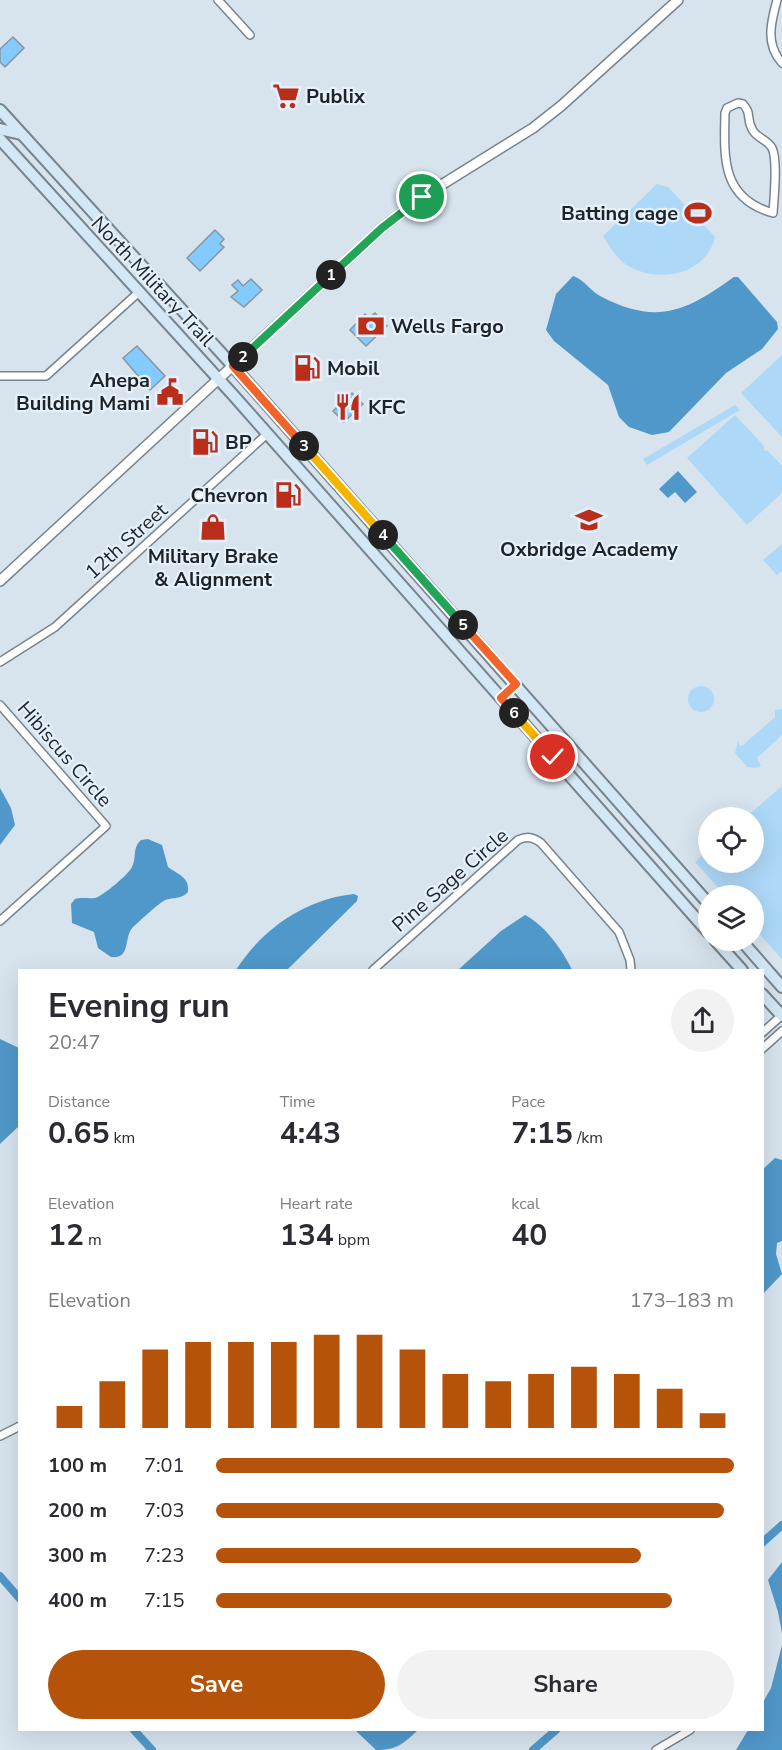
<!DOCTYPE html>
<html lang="en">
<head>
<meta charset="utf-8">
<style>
  body { margin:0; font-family:"Nunito Sans",sans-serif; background:#f2f2f3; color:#2b2b33; height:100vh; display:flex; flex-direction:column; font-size:22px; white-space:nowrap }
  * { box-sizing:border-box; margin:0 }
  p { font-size:20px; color:#7c7c81 }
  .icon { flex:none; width:33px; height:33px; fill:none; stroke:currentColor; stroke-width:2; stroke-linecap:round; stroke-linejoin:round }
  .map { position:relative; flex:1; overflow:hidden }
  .details { position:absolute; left:18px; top:969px; width:746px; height:762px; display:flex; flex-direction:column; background:#fff; border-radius:0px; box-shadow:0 6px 24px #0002 }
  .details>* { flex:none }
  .buttons { position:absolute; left:698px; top:807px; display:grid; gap:12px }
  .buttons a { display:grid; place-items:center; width:66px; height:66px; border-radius:50%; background:#fff; box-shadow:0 6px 24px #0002; font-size:30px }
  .pin { position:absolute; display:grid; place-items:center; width:51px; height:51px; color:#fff; margin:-26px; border:3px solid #fff; border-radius:50%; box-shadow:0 2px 6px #0007 }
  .km { position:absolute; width:30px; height:30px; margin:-15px; border-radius:50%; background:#222; color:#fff; font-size:16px; line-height:30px; text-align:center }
  .round { display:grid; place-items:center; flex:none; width:63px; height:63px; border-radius:32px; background:#f2f2f3 }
  .summary { display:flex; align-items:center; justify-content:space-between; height:102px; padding:0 30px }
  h1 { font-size:33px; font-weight:700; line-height:45px }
  .stats { display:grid; grid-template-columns:repeat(3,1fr); gap:9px; height:102px; padding:6px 30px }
  .stats div { display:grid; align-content:center }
  .stats b { font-size:30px; font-weight:700 }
  .stats small { font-size:16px; font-weight:400 }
  .stats p { font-size:16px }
  .chart { height:168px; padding:12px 30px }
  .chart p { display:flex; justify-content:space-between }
  .chart svg { width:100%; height:108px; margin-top:6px; stroke:#b45309; stroke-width:6 }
  .button { display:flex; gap:12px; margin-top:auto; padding:12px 30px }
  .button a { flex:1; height:69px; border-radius:36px; background:#b45309; color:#fff; font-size:24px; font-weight:700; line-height:69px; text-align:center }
  .button a+a { background:#f2f2f3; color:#2b2b33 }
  ul { padding:0 30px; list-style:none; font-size:20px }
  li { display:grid; grid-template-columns:96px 72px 1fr; align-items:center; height:45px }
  li i { height:15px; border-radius:8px; background:#b45309 }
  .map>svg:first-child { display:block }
  .green { fill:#add8f8 }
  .water { fill:#5098c9 }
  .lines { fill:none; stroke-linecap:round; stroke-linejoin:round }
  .canal { stroke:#5098c9; stroke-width:8 }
  .building { fill:#83cbff; stroke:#89959f; stroke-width:1.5 }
  .minor-casing { stroke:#77848d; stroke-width:10 }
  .tertiary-casing { stroke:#77848d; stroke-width:12 }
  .secondary-casing { stroke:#77848d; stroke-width:14 }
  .minor { stroke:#fff; stroke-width:7 }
  .tertiary { stroke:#fff; stroke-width:9 }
  .secondary { stroke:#d4e7f5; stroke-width:10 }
  .split-1-casing { stroke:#fff; stroke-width:12 }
  .split-2-casing { stroke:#fff; stroke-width:12 }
  .split-3-casing { stroke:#fff; stroke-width:12 }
  .split-4-casing { stroke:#fff; stroke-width:12 }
  .split-5-casing { stroke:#fff; stroke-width:12 }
  .split-6-casing { stroke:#fff; stroke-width:12 }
  .split-7-casing { stroke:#fff; stroke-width:12 }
  .split-1 { stroke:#22a559; stroke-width:8 }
  .split-2 { stroke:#22a559; stroke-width:8 }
  .split-3 { stroke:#f0652b; stroke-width:8 }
  .split-4 { stroke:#f5b400; stroke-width:8 }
  .split-5 { stroke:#22a559; stroke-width:8 }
  .split-6 { stroke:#f0652b; stroke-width:8 }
  .split-7 { stroke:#f5b400; stroke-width:8 }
  .labels { text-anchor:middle; stroke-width:4.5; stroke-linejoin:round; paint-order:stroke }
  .poi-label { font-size:20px; font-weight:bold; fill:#1e2327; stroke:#e4f1fc; text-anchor:start }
  .street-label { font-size:20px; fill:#1e2327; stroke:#e4f1fc }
</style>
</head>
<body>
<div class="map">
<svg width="782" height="1750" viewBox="0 0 782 1750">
  <rect width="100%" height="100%" fill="#d7e4ee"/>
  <!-- green -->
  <g class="green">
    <path d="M 657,184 L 668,187 L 715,237 C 706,276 656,284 627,265 C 616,258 610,247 603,236 Z"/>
    <path d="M 782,355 L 782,437 L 741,393 Z"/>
    <path d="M 735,405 L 740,410 L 647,465 L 643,459 Z"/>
    <path d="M 735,415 L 764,446 L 764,450 L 768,451 L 782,466 L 782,493 L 747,525 L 687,458 Z"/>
    <path d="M 782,544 L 782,571 L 777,575 L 763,560 Z"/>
    <circle cx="701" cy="699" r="13"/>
    <path d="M 782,709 L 782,735 L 757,758 L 761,766 L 756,768 L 747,767 L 735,753 L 738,741 L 740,746 L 743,745 L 775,717 L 775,710 Z"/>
    <path d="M 782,786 L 782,959 L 753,927 L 753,896 L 725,895 L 695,862 L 708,850 L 708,862 L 753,862 L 753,818 L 746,817 Z"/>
  </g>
  <!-- water -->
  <g class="water">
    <path d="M 573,276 C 585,280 591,292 602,297 C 658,326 688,310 734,277 L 738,277 L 777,322 L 778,329 L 762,349 L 726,373 L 669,432 L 652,435 L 629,427 L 619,417 L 608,385 L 554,341 L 546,330 L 556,294 Z"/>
    <path d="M 678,471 L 697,492 L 685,503 L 675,492 L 668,498 L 659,489 Z"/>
    <path d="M 0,788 L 11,808 L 15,825 L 0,845 Z"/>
    <path d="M 148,839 L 162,845 L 168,867 C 177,874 190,877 188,892 C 180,901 170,896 162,902 C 152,909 142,919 133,927 C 123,937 132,959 111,957 L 98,948 L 94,932 L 72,923 L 71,904 L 75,899 C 82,897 88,899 95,898 C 103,896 129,874 132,867 C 137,857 132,848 141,840 Z"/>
    <path d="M 354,894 L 358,896 L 357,901 L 287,970 L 236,970 C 262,929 305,899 354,894 Z"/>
    <path d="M 525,915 C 545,925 563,951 572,970 L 458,970 L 501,931 Z"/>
    <path d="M 0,1039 L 19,1048 L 20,1125 L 0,1144 Z"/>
    <path d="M 775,1158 L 782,1160 L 782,1241 L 777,1243 L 776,1254 L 782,1274 L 762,1295 L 762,1170 Z"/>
    <path d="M 782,1562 L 782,1633 L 778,1612 L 768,1580 Z"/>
    <path d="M 782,1645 L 782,1750 L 736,1750 L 748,1730 L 762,1730 L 762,1704 L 771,1688 Z"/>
    <path d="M 355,1730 L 418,1730 C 403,1744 397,1750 376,1750 Z"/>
  </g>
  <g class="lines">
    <!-- canal -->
    <g class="canal">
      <path d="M 762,1543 L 782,1525"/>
      <path d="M 0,1576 L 20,1599"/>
      <path d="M 134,1730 L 152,1750"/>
      <path d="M 533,1750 L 556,1730"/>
    </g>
  </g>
  <!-- building -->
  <g class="building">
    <path d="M 13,37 L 24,48 L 5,67 L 0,62 L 0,49 Z"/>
    <path d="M 215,230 L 224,239 L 220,244 L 224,247 L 200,271 L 187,258 Z"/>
    <path d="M 251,279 L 262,290 L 244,307 L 231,297 L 238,291 L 232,285 L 238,280 L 243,286 Z"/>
    <path d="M 375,313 L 387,326 L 366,346 L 350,330 L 365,314 L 369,318 Z"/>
    <path d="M 137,346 L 165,376 L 150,390 L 123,358 Z"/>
    <path d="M 352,393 L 363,404 L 344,422 L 333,411 Z"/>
  </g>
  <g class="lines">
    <defs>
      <g id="minor">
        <path d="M 218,0 L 250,35"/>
        <path d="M 777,0 C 771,22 765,44 782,63"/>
        <path d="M 738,103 L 743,104 C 752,114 746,118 752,129 C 756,138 767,139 772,148 C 778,160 774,198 773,213 C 721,198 724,158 725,113 L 727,108 Z"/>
        <path d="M 0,376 L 46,376 L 139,292"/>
        <path d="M 0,662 L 55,627 L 267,434"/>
        <path d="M 0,705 L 106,826 L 0,921"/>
        <path d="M 373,970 L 518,840 C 527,836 533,837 541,843 L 619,932 L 630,960 L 631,970"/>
        <path d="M 762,1033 L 782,1015"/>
        <path d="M 762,1049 L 782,1031"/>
        <path d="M 0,1436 L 20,1426"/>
        <path d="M 656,1750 L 690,1730"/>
      </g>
      <path id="tertiary" d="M 0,581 L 382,228 L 422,197 L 533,128 L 561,106 L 678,0"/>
      <g id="secondary">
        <path d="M 0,110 L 233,366 L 708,903"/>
        <path d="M 0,129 L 21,134"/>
        <path d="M 0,139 L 234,396 L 708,932"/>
        <path d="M 715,940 L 742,970"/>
        <path d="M 741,940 L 782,987"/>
        <path d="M 762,994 L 782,1016"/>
      </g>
    </defs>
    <!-- minor casing -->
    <use href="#minor" class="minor-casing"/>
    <!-- tertiary casing -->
    <use href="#tertiary" class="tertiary-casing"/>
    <!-- secondary casing -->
    <use href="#secondary" class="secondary-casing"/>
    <!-- minor -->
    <use href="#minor" class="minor"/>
    <!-- tertiary -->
    <use href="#tertiary" class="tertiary"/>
    <!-- secondary -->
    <use href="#secondary" class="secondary"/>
  </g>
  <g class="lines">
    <defs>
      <path id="split-1" d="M 331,275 L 382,228 L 422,197"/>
      <path id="split-2" d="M 243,357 L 331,275"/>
      <path id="split-3" d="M 243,357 L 233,366 L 304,446"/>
      <path id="split-4" d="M 304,446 L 383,535"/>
      <path id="split-5" d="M 383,535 L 463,625"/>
      <path id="split-6" d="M 463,625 L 516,684 L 501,698 L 514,713"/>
      <path id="split-7" d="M 514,713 L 553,757"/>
    </defs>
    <!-- split-1 casing -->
    <use href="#split-1" class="split-1-casing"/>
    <!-- split-2 casing -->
    <use href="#split-2" class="split-2-casing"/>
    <!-- split-3 casing -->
    <use href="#split-3" class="split-3-casing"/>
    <!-- split-4 casing -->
    <use href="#split-4" class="split-4-casing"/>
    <!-- split-5 casing -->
    <use href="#split-5" class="split-5-casing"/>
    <!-- split-6 casing -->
    <use href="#split-6" class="split-6-casing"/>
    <!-- split-7 casing -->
    <use href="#split-7" class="split-7-casing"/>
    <!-- split-1 -->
    <use href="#split-1" class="split-1"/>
    <!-- split-2 -->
    <use href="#split-2" class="split-2"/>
    <!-- split-3 -->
    <use href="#split-3" class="split-3"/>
    <!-- split-4 -->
    <use href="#split-4" class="split-4"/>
    <!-- split-5 -->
    <use href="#split-5" class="split-5"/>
    <!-- split-6 -->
    <use href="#split-6" class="split-6"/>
    <!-- split-7 -->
    <use href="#split-7" class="split-7"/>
  </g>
  <!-- icons -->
  <defs>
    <symbol id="supermarket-bare" viewBox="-9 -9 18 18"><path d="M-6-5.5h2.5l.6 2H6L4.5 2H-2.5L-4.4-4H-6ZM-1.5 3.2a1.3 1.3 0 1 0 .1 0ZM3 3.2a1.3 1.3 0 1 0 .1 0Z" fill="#b92d1b" stroke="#e4f1fc" stroke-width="2.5" paint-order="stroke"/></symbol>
    <symbol id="stadium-bare" viewBox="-9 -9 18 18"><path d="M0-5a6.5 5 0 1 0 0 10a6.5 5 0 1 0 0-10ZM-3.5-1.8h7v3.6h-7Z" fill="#b92d1b" stroke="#e4f1fc" stroke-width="2.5" paint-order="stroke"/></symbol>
    <symbol id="bank-bare" viewBox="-9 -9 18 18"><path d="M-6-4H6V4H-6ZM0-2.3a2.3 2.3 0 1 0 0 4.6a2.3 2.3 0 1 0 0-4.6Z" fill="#b92d1b" stroke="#e4f1fc" stroke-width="2.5" paint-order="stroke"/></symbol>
    <symbol id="fuel-bare" viewBox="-9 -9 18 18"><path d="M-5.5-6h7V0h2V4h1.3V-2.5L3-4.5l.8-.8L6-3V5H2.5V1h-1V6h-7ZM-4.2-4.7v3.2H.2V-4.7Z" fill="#b92d1b" stroke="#e4f1fc" stroke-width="2.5" paint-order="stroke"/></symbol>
    <symbol id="civic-bare" viewBox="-9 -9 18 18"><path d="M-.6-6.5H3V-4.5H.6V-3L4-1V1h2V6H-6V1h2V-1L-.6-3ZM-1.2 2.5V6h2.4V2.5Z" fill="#b92d1b" stroke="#e4f1fc" stroke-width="2.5" paint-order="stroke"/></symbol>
    <symbol id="restaurant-bare" viewBox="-9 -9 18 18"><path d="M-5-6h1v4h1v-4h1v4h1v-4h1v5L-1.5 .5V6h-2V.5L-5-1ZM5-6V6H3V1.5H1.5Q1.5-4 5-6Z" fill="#b92d1b" stroke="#e4f1fc" stroke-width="2.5" paint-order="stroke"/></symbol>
    <symbol id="school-bare" viewBox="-9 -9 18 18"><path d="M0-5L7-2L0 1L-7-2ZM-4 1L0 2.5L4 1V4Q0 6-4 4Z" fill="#b92d1b" stroke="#e4f1fc" stroke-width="2.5" paint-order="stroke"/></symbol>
    <symbol id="shop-bare" viewBox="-9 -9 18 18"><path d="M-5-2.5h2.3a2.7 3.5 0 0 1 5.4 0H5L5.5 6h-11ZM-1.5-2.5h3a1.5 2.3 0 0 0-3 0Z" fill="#b92d1b" stroke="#e4f1fc" stroke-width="2.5" paint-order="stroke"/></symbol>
  </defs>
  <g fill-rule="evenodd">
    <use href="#supermarket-bare" x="267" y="77" width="38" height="38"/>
    <use href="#stadium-bare" x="679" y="194" width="38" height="38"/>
    <use href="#bank-bare" x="352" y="307" width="38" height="38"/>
    <use href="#fuel-bare" x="288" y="349" width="38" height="38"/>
    <use href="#civic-bare" x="151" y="373" width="38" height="38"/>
    <use href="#restaurant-bare" x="329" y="388" width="38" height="38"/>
    <use href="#fuel-bare" x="186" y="423" width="38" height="38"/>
    <use href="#fuel-bare" x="269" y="476" width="38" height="38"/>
    <use href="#school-bare" x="570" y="501" width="38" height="38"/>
    <use href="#shop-bare" x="194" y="508" width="38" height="38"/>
  </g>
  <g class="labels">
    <!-- poi labels -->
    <g class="poi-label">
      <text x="306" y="103">Publix</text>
      <text x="678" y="220" text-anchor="end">Batting cage</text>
      <text x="391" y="333">Wells Fargo</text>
      <text x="327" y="375">Mobil</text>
      <text x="150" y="387" text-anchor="end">Ahepa<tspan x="150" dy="23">Building Mami</tspan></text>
      <text x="368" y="414">KFC</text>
      <text x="225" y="449">BP</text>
      <text x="268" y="502" text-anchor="end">Chevron</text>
      <text x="589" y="556" text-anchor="middle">Oxbridge Academy</text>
      <text x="213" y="563" text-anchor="middle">Military Brake<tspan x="213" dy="23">&amp; Alignment</tspan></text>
    </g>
    <!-- street labels -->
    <g class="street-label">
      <text transform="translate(153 281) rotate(47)" y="7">North Military Trail</text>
      <text transform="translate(126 541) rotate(-42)" y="7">12th Street</text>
      <text transform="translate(65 754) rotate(49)" y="7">Hibiscus Circle</text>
      <text transform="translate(450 880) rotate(-41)" y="7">Pine Sage Circle</text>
    </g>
  </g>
</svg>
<div class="buttons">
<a><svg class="icon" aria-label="locate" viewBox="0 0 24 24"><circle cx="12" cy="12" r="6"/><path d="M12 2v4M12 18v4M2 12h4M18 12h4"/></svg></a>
<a><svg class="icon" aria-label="layers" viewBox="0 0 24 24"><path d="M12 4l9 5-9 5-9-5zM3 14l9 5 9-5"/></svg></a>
</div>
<div class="pin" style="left:422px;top:197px;background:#1e9e55"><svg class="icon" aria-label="arrive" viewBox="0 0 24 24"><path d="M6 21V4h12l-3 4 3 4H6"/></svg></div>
<div class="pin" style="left:553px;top:757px;background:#d93025"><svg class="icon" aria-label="check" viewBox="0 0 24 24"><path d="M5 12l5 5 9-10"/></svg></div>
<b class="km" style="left:331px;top:275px">1</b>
<b class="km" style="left:243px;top:357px">2</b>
<b class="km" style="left:304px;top:446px">3</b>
<b class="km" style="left:383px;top:535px">4</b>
<b class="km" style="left:463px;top:625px">5</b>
<b class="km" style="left:514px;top:713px">6</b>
<section class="details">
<div class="summary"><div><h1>Evening run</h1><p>20:47</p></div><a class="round"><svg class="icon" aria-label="share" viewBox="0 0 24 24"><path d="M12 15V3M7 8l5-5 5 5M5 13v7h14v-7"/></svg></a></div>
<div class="stats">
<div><p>Distance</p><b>0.65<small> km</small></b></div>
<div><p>Time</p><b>4:43</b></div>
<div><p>Pace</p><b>7:15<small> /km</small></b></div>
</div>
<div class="stats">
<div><p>Elevation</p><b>12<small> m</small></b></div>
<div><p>Heart rate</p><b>134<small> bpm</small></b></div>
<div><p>kcal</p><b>40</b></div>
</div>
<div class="chart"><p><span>Elevation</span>173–183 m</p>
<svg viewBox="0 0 160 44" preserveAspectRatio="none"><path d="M5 44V35M15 44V25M25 44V12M35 44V9M45 44V9M55 44V9M65 44V6M75 44V6M85 44V12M95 44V22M105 44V25M115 44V22M125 44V19M135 44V22M145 44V28M155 44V38"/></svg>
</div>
<ul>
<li><b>100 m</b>7:01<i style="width:100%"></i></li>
<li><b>200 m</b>7:03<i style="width:98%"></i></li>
<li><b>300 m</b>7:23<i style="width:82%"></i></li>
<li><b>400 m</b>7:15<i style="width:88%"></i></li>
</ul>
<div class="button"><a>Save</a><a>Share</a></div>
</section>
</div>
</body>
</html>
